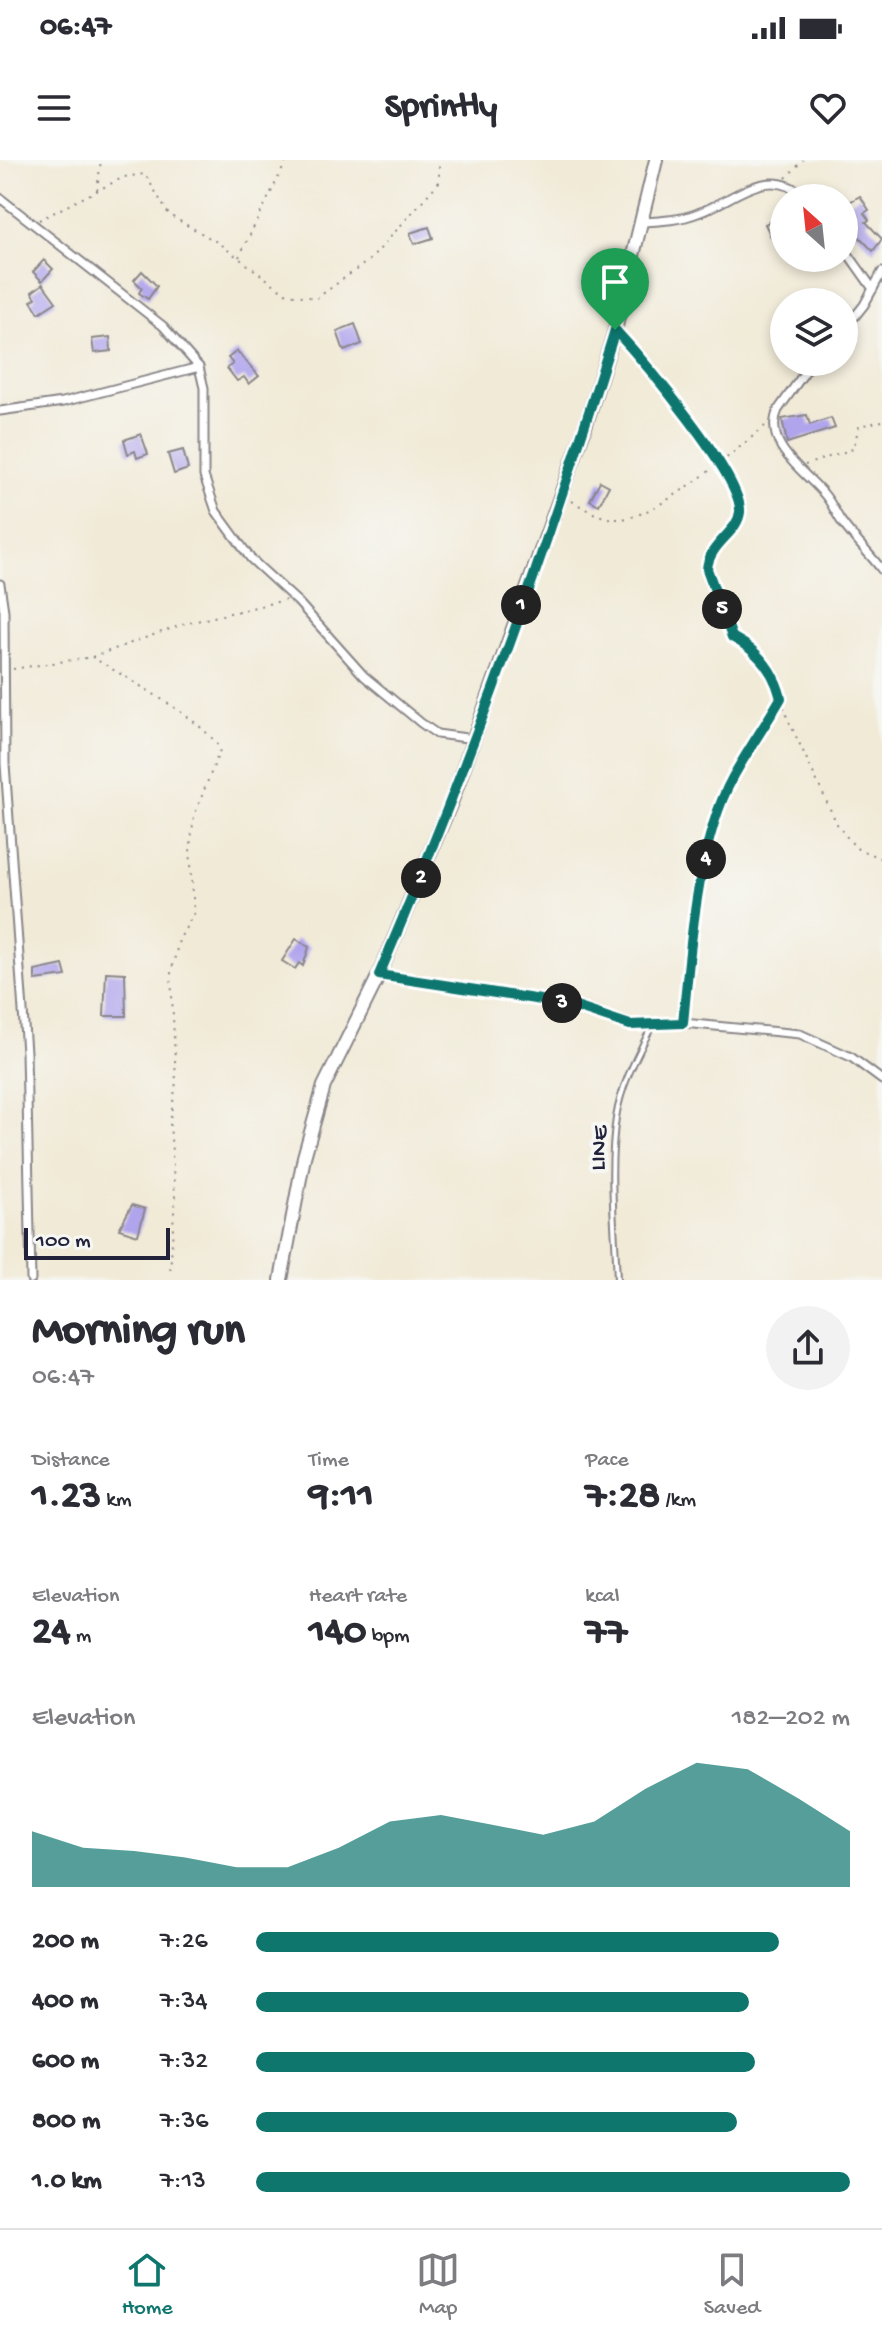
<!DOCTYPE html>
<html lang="en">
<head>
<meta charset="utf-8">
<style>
  body { margin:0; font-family:"Gochi Hand",sans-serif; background:#f2f2f3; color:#2b2b33; height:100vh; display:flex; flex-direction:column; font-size:30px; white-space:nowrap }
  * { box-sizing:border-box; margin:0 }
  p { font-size:26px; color:#7c7c81 }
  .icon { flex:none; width:44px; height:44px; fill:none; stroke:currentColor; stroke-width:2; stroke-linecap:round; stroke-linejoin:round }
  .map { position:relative; height:1120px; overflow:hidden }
  .sheet { display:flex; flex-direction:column; background:#fff; flex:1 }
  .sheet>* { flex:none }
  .needle { width:52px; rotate:333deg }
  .controls { position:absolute; left:770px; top:24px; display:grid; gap:16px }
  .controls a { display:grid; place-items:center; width:88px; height:88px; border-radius:50%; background:#fff; box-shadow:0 4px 12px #0003; font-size:40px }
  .scale { position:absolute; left:24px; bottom:20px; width:146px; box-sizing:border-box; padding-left:8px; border:4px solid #22223b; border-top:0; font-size:22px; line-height:28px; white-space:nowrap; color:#22223b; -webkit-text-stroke:6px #f6f6f2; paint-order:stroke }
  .pin { position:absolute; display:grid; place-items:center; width:68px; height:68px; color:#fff; margin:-82px -34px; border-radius:50% 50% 50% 0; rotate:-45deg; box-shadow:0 0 8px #0007 }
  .pin .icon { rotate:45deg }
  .km { position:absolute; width:40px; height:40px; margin:-20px; border-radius:50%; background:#222; color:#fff; font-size:22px; line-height:40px; text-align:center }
  .round { display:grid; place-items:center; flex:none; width:84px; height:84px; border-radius:42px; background:#f2f2f3 }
  .overview { display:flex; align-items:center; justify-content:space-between; height:136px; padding:0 32px }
  h1 { font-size:44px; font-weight:800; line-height:60px }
  .metrics { display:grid; grid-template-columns:repeat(3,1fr); gap:12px; height:136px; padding:8px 32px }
  .metrics div { display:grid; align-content:center }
  .metrics b { font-size:40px; font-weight:800 }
  .metrics small { font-size:22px; font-weight:400 }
  .metrics p { font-size:22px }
  .chart { height:224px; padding:16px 32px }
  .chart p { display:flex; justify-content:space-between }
  .chart svg { width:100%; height:144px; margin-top:8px; fill:#0f766e; opacity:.7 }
  ul { padding:0 32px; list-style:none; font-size:26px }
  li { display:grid; grid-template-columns:128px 96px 1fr; align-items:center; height:60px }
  li i { height:20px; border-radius:10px; background:#0f766e }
  .status { display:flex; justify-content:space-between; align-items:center; height:56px; padding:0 40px; background:#fff; direction:ltr }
  .status svg { height:22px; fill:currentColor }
  header { display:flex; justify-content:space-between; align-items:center; height:104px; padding:0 32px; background:#fff; font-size:36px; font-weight:800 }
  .tabs { display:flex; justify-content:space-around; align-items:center; height:112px; border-top:2px solid #e1e1e2; background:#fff; font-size:22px; color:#7c7c81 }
  .tabs a { display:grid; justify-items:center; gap:4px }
  .tabs .selected { color:#0f766e }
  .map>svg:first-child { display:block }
  .building { fill:#b0a4ed }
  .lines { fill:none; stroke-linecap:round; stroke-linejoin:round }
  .lane-casing { stroke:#8a8689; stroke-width:8 }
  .street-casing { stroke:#8a8689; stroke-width:11 }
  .primary-casing { stroke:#8a8689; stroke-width:16 }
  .path { stroke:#8a8689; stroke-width:2; stroke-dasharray:2 6; stroke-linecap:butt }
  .lane { stroke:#fff; stroke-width:4 }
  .street { stroke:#fff; stroke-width:7 }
  .primary { stroke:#fff; stroke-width:12 }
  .route-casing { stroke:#fff; stroke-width:16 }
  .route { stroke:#0f766e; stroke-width:10 }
  .labels { text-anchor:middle; stroke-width:8; stroke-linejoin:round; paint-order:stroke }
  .street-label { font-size:24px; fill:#22223b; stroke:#f6f6f2 }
</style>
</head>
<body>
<div class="status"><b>06:47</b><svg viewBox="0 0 49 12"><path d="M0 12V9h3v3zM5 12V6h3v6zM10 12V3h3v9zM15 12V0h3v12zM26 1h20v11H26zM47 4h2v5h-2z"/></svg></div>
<header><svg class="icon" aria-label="menu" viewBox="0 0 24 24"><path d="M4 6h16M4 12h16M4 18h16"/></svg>Sprintly<svg class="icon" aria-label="heart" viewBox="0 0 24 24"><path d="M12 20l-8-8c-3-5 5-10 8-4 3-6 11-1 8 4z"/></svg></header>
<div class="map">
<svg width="882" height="1120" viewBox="0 0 882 1120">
  <rect width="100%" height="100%" fill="#f6f6f2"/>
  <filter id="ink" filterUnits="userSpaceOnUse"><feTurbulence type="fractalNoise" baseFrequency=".0125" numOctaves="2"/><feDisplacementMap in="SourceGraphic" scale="16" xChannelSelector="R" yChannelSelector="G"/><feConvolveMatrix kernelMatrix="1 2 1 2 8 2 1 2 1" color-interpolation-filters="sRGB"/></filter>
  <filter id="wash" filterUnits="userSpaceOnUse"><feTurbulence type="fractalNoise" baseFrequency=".006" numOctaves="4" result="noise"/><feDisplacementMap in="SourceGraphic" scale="32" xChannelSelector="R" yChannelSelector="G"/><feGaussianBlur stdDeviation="1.8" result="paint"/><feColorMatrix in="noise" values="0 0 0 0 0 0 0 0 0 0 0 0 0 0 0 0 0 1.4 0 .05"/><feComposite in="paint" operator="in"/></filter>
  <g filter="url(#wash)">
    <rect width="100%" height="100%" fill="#f1ead7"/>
    <g id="blocks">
      <!-- building -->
      <g class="building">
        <path d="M 860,36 L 869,50 L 864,53 L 869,60 L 866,62 L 882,79 L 873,91 L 853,70 L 844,76 L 844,51 L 849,48 L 846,44 Z"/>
        <path d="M 779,57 L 784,62 L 784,71 L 771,77 L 765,64 Z"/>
        <path d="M 429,67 L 433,78 L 414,84 L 410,73 Z"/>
        <path d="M 44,100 L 53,109 L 42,121 L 33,112 Z"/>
        <path d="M 142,111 L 157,126 L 148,139 L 139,133 L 142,128 L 134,120 Z"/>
        <path d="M 43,124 L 56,142 L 39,153 L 31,141 L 36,138 L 32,132 Z"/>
        <path d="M 355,164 L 362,184 L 344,191 L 337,171 Z"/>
        <path d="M 110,177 L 111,191 L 94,193 L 92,179 Z"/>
        <path d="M 237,191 L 259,216 L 249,224 L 244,217 L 237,221 L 227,208 L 233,204 L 228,198 Z"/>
        <path d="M 807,255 L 810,265 L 831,258 L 835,268 L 787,283 L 782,259 Z"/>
        <path d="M 141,274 L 148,294 L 137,298 L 135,291 L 128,294 L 124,280 Z"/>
        <path d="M 183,290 L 188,309 L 174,314 L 168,294 Z"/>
        <path d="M 600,321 L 609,326 L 599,345 L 590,340 Z"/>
        <path d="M 296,779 L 309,787 L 303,806 L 299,803 L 295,809 L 282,801 Z"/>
        <path d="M 63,805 L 66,816 L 35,820 L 35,811 Z"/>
        <path d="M 106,812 L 125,813 L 126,856 L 104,856 Z"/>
        <path d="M 132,1045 L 145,1049 L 138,1075 L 119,1069 Z"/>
      </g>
    </g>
  </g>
  <g filter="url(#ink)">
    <use href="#blocks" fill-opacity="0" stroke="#8a8689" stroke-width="2"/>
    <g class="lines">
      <defs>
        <path id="lane" d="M 617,1120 C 615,1067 608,1011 616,958 C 621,925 637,896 652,866"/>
        <g id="street">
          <path d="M 0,38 L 163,166 L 199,207 L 204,228 L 204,316 L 216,351 L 251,399 L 298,442 L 364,516 L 421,563 L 437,574 L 474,579"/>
          <path d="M 642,62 C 661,61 681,60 698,53 C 735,40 770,2 806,38"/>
          <path d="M 844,88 L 873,129"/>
          <path d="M 844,170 L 864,145 L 882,112"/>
          <path d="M 812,202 L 778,250 C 762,285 806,312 824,334 C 831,342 835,352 841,361 C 853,378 869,393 882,410"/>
          <path d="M 0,251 L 63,242 L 199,207"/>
          <path d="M 0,424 L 4,451 L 5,604 L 26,892 L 31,1120"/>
          <path d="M 379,815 L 567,844 L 630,865 L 683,863 L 800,874 L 851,897 L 882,920"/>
        </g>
        <path id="primary" d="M 281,1120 L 304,997 L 324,926 L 379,815 L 452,640 L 585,267 L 615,170 L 656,0"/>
      </defs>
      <!-- lane casing -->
      <use href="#lane" class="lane-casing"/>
      <!-- street casing -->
      <use href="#street" class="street-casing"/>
      <!-- primary casing -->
      <use href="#primary" class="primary-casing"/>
      <!-- path -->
      <g class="path">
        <path d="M 786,18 L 803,0"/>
        <path d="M 97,30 L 101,0"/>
        <path d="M 39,60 L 124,17 L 145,14 L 169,55 L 217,82 L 287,134 L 317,138 L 372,98 L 439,22 L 439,0"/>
        <path d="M 239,97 L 287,0"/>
        <path d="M 624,180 C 647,204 746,324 740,354 C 736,370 716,385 708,399 L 710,424 L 730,474 L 746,484 L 773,513 L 787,557 L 838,666 L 856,688 L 882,699"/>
        <path d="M 805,305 L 853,289 L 859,266 L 882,261"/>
        <path d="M 572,341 C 587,350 601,359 619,359 C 655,359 737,290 765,266"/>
        <path d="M 92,497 C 119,514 210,563 220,590 L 194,656 L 190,688 L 194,753 L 179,780 L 171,813 L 176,922 L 170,963 L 175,1037 L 170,1113"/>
        <path d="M 13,509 L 92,497 L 184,464 L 285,440"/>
        <path d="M 684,854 C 692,776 696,691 732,619 C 745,592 765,567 780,540"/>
      </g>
      <!-- lane -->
      <use href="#lane" class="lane"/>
      <!-- street -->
      <use href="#street" class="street"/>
      <!-- primary -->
      <use href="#primary" class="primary"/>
    </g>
  </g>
  <g class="lines" filter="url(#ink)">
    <defs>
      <path id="route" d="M 615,170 C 641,198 743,317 740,352 C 738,373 709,383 707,409 L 732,477 C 757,490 774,510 781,538 C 766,564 748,590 733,617 C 697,682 690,790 683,863 L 630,865 L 567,844 L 379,815 C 469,605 547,389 615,170 Z"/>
    </defs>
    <!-- route casing -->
    <use href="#route" class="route-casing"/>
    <!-- route -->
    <use href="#route" class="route"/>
  </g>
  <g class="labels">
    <!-- street labels -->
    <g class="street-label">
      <text transform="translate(597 988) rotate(-87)" y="8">LINE</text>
    </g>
  </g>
</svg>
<div class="controls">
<a><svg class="needle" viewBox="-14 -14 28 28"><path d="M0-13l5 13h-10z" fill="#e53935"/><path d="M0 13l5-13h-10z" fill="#7c7c81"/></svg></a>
<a><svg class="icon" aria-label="layers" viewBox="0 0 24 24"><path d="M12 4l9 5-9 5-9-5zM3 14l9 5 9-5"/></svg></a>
</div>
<div class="scale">100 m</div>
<div class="pin" style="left:615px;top:170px;background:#1e9e55"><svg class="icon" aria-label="arrive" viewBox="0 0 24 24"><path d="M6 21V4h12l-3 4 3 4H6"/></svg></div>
<b class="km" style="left:521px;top:445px">1</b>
<b class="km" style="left:421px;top:718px">2</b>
<b class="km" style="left:562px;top:843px">3</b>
<b class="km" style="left:706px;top:699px">4</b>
<b class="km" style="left:722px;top:449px">5</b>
</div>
<section class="sheet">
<div class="overview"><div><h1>Morning run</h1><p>06:47</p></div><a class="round"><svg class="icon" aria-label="share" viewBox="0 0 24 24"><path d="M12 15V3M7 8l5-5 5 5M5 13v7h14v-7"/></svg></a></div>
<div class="metrics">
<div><p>Distance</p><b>1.23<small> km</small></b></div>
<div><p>Time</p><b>9:11</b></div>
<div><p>Pace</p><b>7:28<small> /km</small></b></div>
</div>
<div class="metrics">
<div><p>Elevation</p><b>24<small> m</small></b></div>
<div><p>Heart rate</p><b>140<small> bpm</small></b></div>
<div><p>kcal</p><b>77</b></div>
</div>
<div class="chart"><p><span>Elevation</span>182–202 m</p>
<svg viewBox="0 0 160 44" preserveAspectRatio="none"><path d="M0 44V27L10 32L20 33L30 35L40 38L50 38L60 32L70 24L80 22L90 25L100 28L110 24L120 14L130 6L140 8L150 17L160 27V44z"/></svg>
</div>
<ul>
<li><b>200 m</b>7:26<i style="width:88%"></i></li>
<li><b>400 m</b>7:34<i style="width:83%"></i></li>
<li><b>600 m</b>7:32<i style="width:84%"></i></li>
<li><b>800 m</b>7:36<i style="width:81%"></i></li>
<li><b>1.0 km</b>7:13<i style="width:100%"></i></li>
</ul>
</section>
<nav class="tabs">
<a class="selected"><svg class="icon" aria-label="home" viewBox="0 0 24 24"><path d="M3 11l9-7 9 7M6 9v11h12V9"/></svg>Home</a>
<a><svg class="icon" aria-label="map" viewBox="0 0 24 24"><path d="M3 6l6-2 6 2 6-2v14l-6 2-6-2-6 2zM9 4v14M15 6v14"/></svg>Map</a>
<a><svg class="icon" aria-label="saved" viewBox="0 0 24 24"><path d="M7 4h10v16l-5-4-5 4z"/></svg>Saved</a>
</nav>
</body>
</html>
